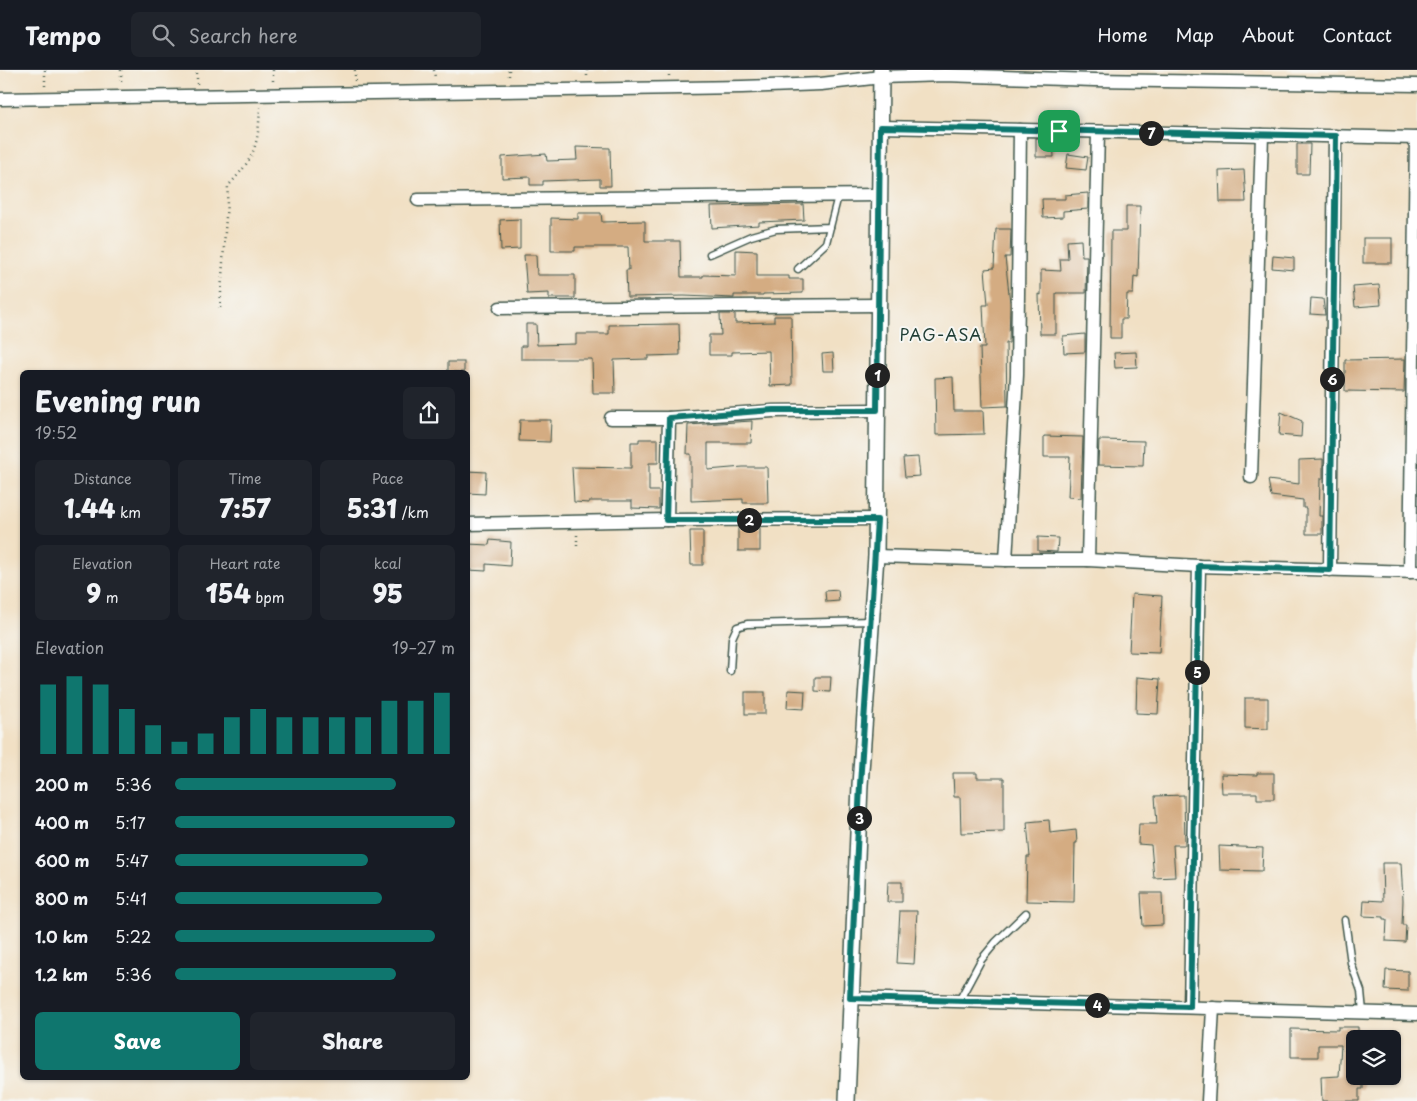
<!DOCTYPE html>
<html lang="en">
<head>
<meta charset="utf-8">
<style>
  body { margin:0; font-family:"Playpen Sans",sans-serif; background:#20242c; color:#f1f3f6; height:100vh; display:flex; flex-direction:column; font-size:19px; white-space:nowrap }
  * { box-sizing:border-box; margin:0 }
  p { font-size:16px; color:#9ea1a6 }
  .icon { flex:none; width:28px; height:28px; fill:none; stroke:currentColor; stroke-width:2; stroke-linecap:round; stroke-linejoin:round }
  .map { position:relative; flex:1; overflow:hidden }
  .panel { position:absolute; left:20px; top:300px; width:450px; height:710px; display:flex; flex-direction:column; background:#171b24; border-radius:8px; box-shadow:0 1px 4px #0004 }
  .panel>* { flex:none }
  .fabs { position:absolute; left:1346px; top:960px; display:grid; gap:10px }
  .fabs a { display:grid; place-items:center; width:55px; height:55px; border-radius:8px; background:#171b24; box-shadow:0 1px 4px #0004; font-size:25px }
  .pin { position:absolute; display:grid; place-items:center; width:42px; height:42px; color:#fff; margin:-21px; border-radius:10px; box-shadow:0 2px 8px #0006 }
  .km { position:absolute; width:25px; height:25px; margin:-12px; border-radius:50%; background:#222; color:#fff; font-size:14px; line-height:25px; text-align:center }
  .round { display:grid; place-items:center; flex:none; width:52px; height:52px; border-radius:8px; background:#20242c }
  .headline { display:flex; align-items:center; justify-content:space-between; height:85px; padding:0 15px }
  h1 { font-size:28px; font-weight:800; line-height:38px }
  .metrics { display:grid; grid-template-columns:repeat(3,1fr); gap:8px; height:85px; padding:5px 15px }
  .metrics div { display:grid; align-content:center; border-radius:8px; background:#20242c; text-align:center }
  .metrics b { font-size:25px; font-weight:800 }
  .metrics small { font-size:14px; font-weight:400 }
  .metrics p { font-size:14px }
  .chart { height:140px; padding:10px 15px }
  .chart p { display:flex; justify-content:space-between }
  .chart svg { width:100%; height:90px; margin-top:5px; stroke:#0f766e; stroke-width:6 }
  .primary-button { display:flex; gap:10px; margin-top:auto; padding:10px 15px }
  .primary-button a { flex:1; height:58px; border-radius:8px; background:#0f766e; color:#fff; font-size:20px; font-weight:800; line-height:58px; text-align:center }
  .primary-button a+a { background:#20242c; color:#f1f3f6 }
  ul { padding:0 15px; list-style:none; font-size:16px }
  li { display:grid; grid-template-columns:80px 60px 1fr; align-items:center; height:38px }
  li i { height:12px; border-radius:6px; background:#0f766e }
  header { display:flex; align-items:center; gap:30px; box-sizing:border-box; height:70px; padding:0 25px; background:#171b24; border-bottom:1px solid #363941 }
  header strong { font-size:24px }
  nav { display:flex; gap:28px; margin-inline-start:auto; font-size:18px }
  .search { width:350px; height:45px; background:#20242c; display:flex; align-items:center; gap:12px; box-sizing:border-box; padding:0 18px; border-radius:8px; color:#9ea1a6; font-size:19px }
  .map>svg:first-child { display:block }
  .building { fill:#d4ac82 }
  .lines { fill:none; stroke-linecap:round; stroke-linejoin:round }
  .service-casing { stroke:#3e554a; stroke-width:9 }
  .minor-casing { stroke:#3e554a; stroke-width:15 }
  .tertiary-casing { stroke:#3e554a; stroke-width:18 }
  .path { stroke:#3e554a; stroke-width:2.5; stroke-dasharray:1 4; stroke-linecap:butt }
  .service { stroke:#fff; stroke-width:6 }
  .minor { stroke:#fff; stroke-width:12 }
  .tertiary { stroke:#fff; stroke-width:15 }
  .route-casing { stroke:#fff; stroke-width:10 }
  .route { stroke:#0f766e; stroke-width:6 }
  .labels { text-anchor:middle; stroke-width:4; stroke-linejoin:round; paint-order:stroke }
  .quarter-label { font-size:16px; letter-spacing:1px; fill:#1f3d34; stroke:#f6f6f2 }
</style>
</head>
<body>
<header>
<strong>Tempo</strong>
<div class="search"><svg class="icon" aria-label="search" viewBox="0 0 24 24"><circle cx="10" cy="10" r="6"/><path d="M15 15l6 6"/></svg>Search here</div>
<nav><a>Home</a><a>Map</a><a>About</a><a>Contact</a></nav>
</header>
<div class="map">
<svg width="1417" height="1031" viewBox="0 0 1417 1031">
  <rect width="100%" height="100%" fill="#f6f6f2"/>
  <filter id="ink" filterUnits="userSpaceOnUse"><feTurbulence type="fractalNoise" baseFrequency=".02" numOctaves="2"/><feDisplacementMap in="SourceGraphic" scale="10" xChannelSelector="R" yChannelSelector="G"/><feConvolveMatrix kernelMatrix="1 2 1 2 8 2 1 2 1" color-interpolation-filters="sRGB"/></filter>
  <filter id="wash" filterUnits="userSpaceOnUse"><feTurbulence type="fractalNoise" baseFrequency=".0096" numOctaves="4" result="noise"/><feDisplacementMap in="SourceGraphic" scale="20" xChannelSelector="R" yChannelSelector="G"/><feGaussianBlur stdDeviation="1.12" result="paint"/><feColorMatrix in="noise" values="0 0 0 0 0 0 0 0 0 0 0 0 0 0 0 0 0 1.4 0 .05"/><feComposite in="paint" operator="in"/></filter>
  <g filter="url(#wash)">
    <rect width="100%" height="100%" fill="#f1e0c4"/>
    <g id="blocks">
      <!-- building -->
      <g class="building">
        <path d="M 1036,68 L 1053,69 L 1054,87 L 1036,87 Z"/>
        <path d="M 1297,74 L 1310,74 L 1309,104 L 1297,104 Z"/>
        <path d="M 576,77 L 610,78 L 611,116 L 600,116 L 600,109 L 543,111 L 543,115 L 530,115 L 530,107 L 502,108 L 502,87 L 546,84 L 547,91 L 577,90 Z"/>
        <path d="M 1068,84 L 1088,87 L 1086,100 L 1066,98 Z"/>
        <path d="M 1244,100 L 1246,132 L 1220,132 L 1219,101 Z"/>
        <path d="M 1088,123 L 1088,139 L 1063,141 L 1063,147 L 1043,148 L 1042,129 L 1065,129 L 1065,125 Z"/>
        <path d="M 803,134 L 804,150 L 759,152 L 759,155 L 712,158 L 711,136 Z"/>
        <path d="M 1126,136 L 1140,136 L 1138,207 L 1134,206 L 1133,224 L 1127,224 L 1126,249 L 1121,249 L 1121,268 L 1110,268 L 1111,161 L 1126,161 Z"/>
        <path d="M 578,143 L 601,143 L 602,152 L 645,151 L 645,171 L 680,171 L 681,207 L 703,207 L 703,205 L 736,206 L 736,180 L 757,181 L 757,206 L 789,206 L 789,209 L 803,209 L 803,223 L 763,224 L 763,225 L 734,225 L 734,228 L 684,226 L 627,227 L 626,200 L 629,200 L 628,177 L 575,177 L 575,181 L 551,181 L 551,148 L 578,149 Z"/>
        <path d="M 520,149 L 520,179 L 501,180 L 500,150 Z"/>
        <path d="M 996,159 L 1011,159 L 1010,187 L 1005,187 L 1010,233 L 1009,273 L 1006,273 L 1007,336 L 982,337 L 980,278 L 985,278 L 983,235 L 988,235 L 985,199 L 994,198 Z"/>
        <rect x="1363" y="168" width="29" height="25"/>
        <path d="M 1081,170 L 1082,186 L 1087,186 L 1086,223 L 1056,223 L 1056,264 L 1040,264 L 1039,224 L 1041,225 L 1041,200 L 1061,201 L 1060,189 L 1068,189 L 1067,171 Z"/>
        <path d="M 524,185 L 536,185 L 537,205 L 575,205 L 575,228 L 549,228 L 549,223 L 527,224 Z"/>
        <path d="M 1273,186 L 1294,188 L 1294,200 L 1272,198 Z"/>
        <path d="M 1379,215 L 1381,235 L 1355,237 L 1353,217 Z"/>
        <path d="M 1311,228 L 1323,229 L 1325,245 L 1310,244 Z"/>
        <path d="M 720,244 L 735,244 L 735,253 L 774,252 L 774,246 L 791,246 L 792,315 L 770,316 L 769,281 L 732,282 L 732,285 L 709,285 L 709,265 L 721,265 Z"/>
        <path d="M 526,254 L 536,254 L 537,275 L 576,274 L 576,264 L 609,264 L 609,255 L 679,254 L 680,285 L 648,286 L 648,289 L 614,290 L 615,323 L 593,323 L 592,289 L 521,289 L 521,276 L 526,276 Z"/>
        <path d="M 1085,264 L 1085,282 L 1064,283 L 1063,266 Z"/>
        <path d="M 1136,282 L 1137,297 L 1115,298 L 1114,283 Z"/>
        <path d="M 833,283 L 834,301 L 823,301 L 822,284 Z"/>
        <path d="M 1405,289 L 1404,322 L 1345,321 L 1345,290 Z"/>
        <rect x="448" y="292" width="16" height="10"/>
        <path d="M 953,307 L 954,341 L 983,341 L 984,364 L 936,365 L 935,308 Z"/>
        <path d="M 1281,342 L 1302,351 L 1301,367 L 1279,365 Z"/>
        <path d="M 520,350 L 551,350 L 550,372 L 519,371 Z"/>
        <path d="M 752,351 L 751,373 L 708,373 L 708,400 L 743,397 L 767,397 L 768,433 L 743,433 L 743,429 L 691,431 L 691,384 L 687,384 L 688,355 Z"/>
        <path d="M 1044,366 L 1083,367 L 1081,428 L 1068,427 L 1070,387 L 1044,387 Z"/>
        <path d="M 639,369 L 658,369 L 658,393 L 649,393 L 649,421 L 659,421 L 659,439 L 632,438 L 632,431 L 589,431 L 589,433 L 574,432 L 572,397 L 631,398 L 631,372 L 639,372 Z"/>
        <path d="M 1099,370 L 1144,371 L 1143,396 L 1098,395 Z"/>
        <path d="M 918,387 L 920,406 L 905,407 L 903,388 Z"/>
        <path d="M 1323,389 L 1323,409 L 1320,409 L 1319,446 L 1322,446 L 1322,464 L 1306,464 L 1306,438 L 1303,438 L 1303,430 L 1271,426 L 1268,410 L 1299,414 L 1299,390 Z"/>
        <path d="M 468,401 L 486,402 L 485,424 L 468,423 Z"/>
        <rect x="738" y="458" width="22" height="23"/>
        <path d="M 690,461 L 703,461 L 703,495 L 691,495 Z"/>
        <path d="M 1038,467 L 1058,468 L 1057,482 L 1038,481 Z"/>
        <path d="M 490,470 L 511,472 L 510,496 L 486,494 L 486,501 L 468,500 L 468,474 L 489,475 Z"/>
        <path d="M 838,520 L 839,531 L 826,532 L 825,521 Z"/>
        <path d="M 1132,524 L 1162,526 L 1159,583 L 1129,582 Z"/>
        <path d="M 815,607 L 831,607 L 830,622 L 815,621 Z"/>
        <path d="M 1137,607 L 1160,609 L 1158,644 L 1136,643 Z"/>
        <path d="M 788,620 L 805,621 L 804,639 L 787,638 Z"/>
        <rect x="745" y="622" width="20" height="22"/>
        <path d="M 1245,628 L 1268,628 L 1268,659 L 1245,658 Z"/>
        <path d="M 953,703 L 977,703 L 977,708 L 1004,708 L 1004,762 L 961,763 L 960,727 L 954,727 Z"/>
        <path d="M 1257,703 L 1274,703 L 1274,729 L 1257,729 L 1257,723 L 1222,723 L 1221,704 L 1257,705 Z"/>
        <path d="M 1184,725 L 1185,775 L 1173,775 L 1175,807 L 1154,808 L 1151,775 L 1138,774 L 1139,754 L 1157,754 L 1155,726 Z"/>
        <path d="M 1049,750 L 1050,763 L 1076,760 L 1077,773 L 1075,773 L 1074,832 L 1026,831 L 1027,787 L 1030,787 L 1027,752 Z"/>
        <path d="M 1219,776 L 1263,778 L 1262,801 L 1220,800 Z"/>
        <path d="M 1382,793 L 1401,793 L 1403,830 L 1402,855 L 1406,855 L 1405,872 L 1386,871 L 1387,849 L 1384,849 L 1384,847 L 1363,846 L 1364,830 L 1383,831 Z"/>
        <path d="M 888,812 L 902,812 L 902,832 L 887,832 Z"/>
        <path d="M 1141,823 L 1162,823 L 1163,855 L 1143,856 Z"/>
        <path d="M 900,841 L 917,841 L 914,894 L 897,893 Z"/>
        <path d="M 1386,900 L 1408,901 L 1408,921 L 1385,920 Z"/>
        <path d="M 1338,957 L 1358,957 L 1358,969 L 1355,969 L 1355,1006 L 1363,1006 L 1363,1019 L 1359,1019 L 1359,1031 L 1322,1031 L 1321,1007 L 1339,1006 L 1341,975 L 1318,975 L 1318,987 L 1291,987 L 1291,959 L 1338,960 Z"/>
      </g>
    </g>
  </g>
  <g filter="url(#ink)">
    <use href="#blocks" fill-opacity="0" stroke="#3e554a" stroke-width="1"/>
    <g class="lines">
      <defs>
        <g id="service">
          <path d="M 710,184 L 751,166 L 776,159 L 830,157 L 838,126"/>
          <path d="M 798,199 L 826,173 L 830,157"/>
          <path d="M 730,601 L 732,568 L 737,557 L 747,554 L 872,551"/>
          <path d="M 1345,850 L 1351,893 L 1361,921 L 1363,942"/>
          <path d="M 959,931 L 981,890 L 996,872 L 1026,843"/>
        </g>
        <g id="minor">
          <path d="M 0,29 L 742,17 L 821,14 L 881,7 L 945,5 L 1094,10 L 1417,15"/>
          <path d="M 880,57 L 1417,68"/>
          <path d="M 418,130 L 880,125"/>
          <path d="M 500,238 L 878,235"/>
          <path d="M 611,348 L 669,348 L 773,341 L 877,340"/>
          <path d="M 1251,407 L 1262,65"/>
          <path d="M 667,450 L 669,348"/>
          <path d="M 468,454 L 667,450 L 877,449"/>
          <path d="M 876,486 L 1006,490 L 1088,490 L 1199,496 L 1417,502"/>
          <path d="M 1006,490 L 1017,305 L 1020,60"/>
          <path d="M 1088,490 L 1098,62"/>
          <path d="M 1330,500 L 1335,66"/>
          <path d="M 1410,502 L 1416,68"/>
          <path d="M 850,928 L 1417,944"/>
          <path d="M 1190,937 L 1199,496"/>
          <path d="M 1208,1031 L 1213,938"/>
        </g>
        <path id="tertiary" d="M 847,1031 L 860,715 L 876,486 L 881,0"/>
      </defs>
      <!-- service casing -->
      <use href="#service" class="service-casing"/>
      <!-- minor casing -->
      <use href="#minor" class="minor-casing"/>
      <!-- tertiary casing -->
      <use href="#tertiary" class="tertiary-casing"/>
      <!-- path -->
      <g class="path">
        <path d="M 45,0 L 45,16"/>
        <path d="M 121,0 L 121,15"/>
        <path d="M 273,0 L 273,11"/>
        <path d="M 355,0 L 355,11"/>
        <path d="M 434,0 L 435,8"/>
        <path d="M 509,0 L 509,9"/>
        <path d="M 587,0 L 587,8"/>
        <path d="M 669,0 L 669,6"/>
        <path d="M 197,14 L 197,0"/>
        <path d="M 220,238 L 228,116 C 255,87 258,77 260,37"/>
        <path d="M 577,465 L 577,478"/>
      </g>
      <!-- service -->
      <use href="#service" class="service"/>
      <!-- minor -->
      <use href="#minor" class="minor"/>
      <!-- tertiary -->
      <use href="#tertiary" class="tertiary"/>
    </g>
  </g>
  <g class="lines" filter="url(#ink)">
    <defs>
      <path id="route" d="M 880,57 L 1336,66 L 1330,500 L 1199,496 L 1190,937 L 850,928 L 860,715 L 877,450 L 666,450 L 669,348 L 773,340 L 877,340 Z"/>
    </defs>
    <!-- route casing -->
    <use href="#route" class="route-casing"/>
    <!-- route -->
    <use href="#route" class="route"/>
  </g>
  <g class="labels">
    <!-- quarter labels -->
    <g class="quarter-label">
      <text x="941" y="271">PAG-ASA</text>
    </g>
  </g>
</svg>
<div class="fabs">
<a><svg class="icon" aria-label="layers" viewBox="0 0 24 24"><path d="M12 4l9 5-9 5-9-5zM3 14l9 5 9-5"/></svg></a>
</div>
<div class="pin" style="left:1059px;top:61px;background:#1e9e55"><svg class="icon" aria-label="arrive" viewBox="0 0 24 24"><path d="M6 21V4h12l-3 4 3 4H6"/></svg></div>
<b class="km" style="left:877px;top:305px">1</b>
<b class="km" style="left:749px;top:450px">2</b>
<b class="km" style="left:859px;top:748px">3</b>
<b class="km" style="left:1097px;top:935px">4</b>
<b class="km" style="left:1197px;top:602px">5</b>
<b class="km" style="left:1332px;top:309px">6</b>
<b class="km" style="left:1151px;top:63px">7</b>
<section class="panel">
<div class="headline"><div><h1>Evening run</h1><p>19:52</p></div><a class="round"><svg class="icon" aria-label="share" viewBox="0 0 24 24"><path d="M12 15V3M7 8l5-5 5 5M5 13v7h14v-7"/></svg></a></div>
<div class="metrics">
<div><p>Distance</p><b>1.44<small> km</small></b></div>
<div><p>Time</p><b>7:57</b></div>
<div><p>Pace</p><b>5:31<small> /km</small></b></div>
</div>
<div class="metrics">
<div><p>Elevation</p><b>9<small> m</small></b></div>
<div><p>Heart rate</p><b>154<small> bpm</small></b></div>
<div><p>kcal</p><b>95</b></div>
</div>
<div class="chart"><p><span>Elevation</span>19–27 m</p>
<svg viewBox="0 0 160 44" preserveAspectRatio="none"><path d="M5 44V10M15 44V6M25 44V10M35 44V22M45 44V30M55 44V38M65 44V34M75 44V26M85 44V22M95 44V26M105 44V26M115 44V26M125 44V26M135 44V18M145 44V18M155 44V14"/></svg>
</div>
<ul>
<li><b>200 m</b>5:36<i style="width:79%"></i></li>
<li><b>400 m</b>5:17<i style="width:100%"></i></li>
<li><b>600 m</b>5:47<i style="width:69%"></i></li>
<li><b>800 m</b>5:41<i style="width:74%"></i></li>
<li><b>1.0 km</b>5:22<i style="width:93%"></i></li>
<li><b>1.2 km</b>5:36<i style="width:79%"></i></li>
</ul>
<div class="primary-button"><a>Save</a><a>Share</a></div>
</section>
</div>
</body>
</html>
